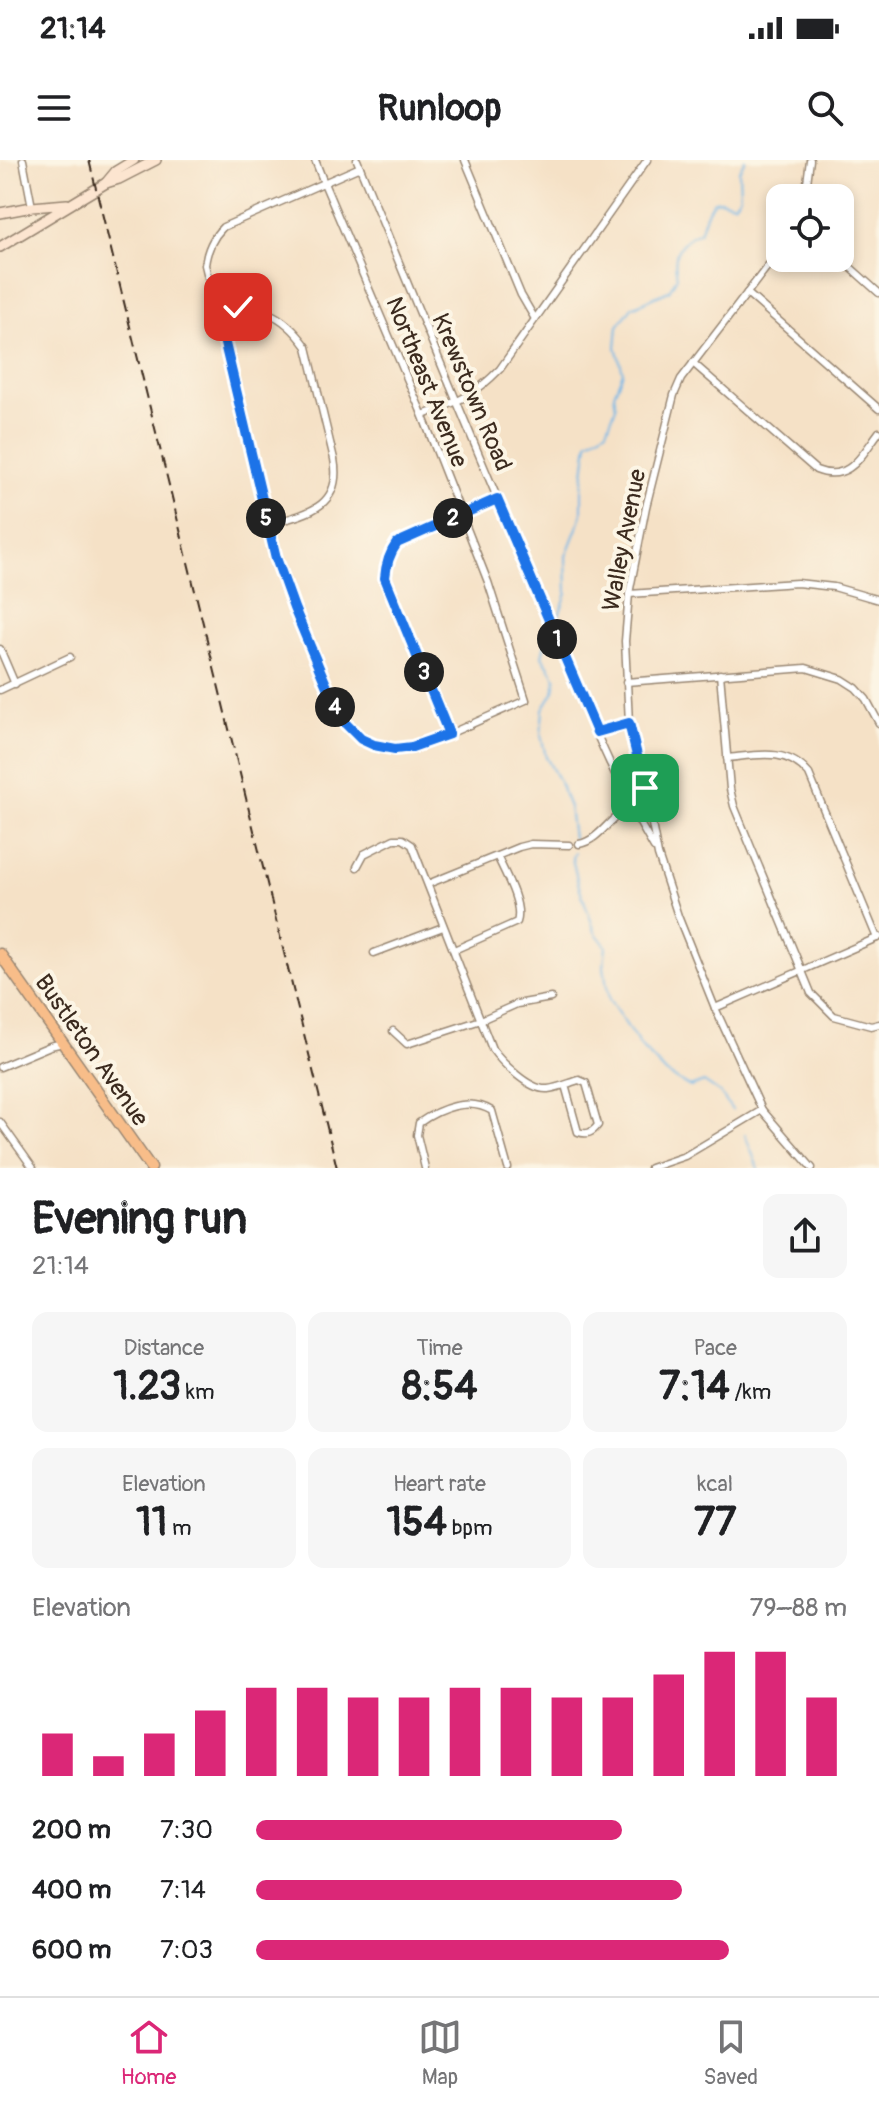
<!DOCTYPE html>
<html lang="en">
<head>
<meta charset="utf-8">
<style>
  body { margin:0; font-family:Pangolin,sans-serif; background:#f6f6f6; color:#202124; height:100vh; display:flex; flex-direction:column; font-size:30px; white-space:nowrap }
  * { box-sizing:border-box; margin:0 }
  p { font-size:26px; color:#757577 }
  .icon { flex:none; width:44px; height:44px; fill:none; stroke:currentColor; stroke-width:2; stroke-linecap:round; stroke-linejoin:round }
  .map { position:relative; height:1008px; overflow:hidden }
  .side { display:flex; flex-direction:column; background:#fff; flex:1 }
  .side>* { flex:none }
  .buttons { position:absolute; left:766px; top:24px; display:grid; gap:16px }
  .buttons a { display:grid; place-items:center; width:88px; height:88px; border-radius:16px; background:#fff; box-shadow:0 4px 12px #0003; font-size:40px }
  .pin { position:absolute; display:grid; place-items:center; width:68px; height:68px; color:#fff; margin:-34px; border-radius:16px; box-shadow:0 4px 12px #0006 }
  .km { position:absolute; width:40px; height:40px; margin:-20px; border-radius:50%; background:#222; color:#fff; font-size:22px; line-height:40px; text-align:center }
  .round { display:grid; place-items:center; flex:none; width:84px; height:84px; border-radius:16px; background:#f6f6f6 }
  .headline { display:flex; align-items:center; justify-content:space-between; height:136px; padding:0 32px }
  h1 { font-size:44px; font-weight:800; line-height:60px }
  .metrics { display:grid; grid-template-columns:repeat(3,1fr); gap:12px; height:136px; padding:8px 32px }
  .metrics div { display:grid; align-content:center; border-radius:16px; background:#f6f6f6; text-align:center }
  .metrics b { font-size:40px; font-weight:800 }
  .metrics small { font-size:22px; font-weight:400 }
  .metrics p { font-size:22px }
  .chart { height:224px; padding:16px 32px }
  .chart p { display:flex; justify-content:space-between }
  .chart svg { width:100%; height:144px; margin-top:8px; stroke:#db2777; stroke-width:6 }
  ul { padding:0 32px; list-style:none; font-size:26px }
  li { display:grid; grid-template-columns:128px 96px 1fr; align-items:center; height:60px }
  li i { height:20px; border-radius:10px; background:#db2777 }
  .status { display:flex; justify-content:space-between; align-items:center; height:56px; padding:0 40px; background:#fff; direction:ltr }
  .status svg { height:22px; fill:currentColor }
  header { display:flex; justify-content:space-between; align-items:center; height:104px; padding:0 32px; background:#fff; font-size:36px; font-weight:800 }
  .menu { display:flex; justify-content:space-around; align-items:center; height:112px; border-top:2px solid #e0e0e0; background:#fff; font-size:22px; color:#757577 }
  .menu a { display:grid; justify-items:center; gap:4px }
  .menu .active { color:#db2777 }
  .map>svg:first-child { display:block }
  .lines { fill:none; stroke-linecap:round; stroke-linejoin:round }
  .stream { stroke:#70b6e7; stroke-width:2 }
  .minor-casing { stroke:#988672; stroke-width:9 }
  .secondary-casing { stroke:#988672; stroke-width:12 }
  .primary-casing { stroke:#988672; stroke-width:13 }
  .minor { stroke:#fff; stroke-width:6 }
  .secondary { stroke:#fce5d0; stroke-width:9 }
  .primary { stroke:#f8bd89; stroke-width:10 }
  .rail { stroke:#3b2a1e; stroke-width:2; stroke-dasharray:12 6; stroke-linecap:butt }
  .route-casing { stroke:#fff; stroke-width:16 }
  .route { stroke:#1a73e8; stroke-width:10 }
  .labels { text-anchor:middle; stroke-width:8; stroke-linejoin:round; paint-order:stroke }
  .street-label { font-size:24px; fill:#3b2a1e; stroke:#fcf5e5 }
</style>
</head>
<body>
<div class="status"><b>21:14</b><svg viewBox="0 0 49 12"><path d="M0 12V9h3v3zM5 12V6h3v6zM10 12V3h3v9zM15 12V0h3v12zM26 1h20v11H26zM47 4h2v5h-2z"/></svg></div>
<header><svg class="icon" aria-label="menu" viewBox="0 0 24 24"><path d="M4 6h16M4 12h16M4 18h16"/></svg>Runloop<svg class="icon" aria-label="search" viewBox="0 0 24 24"><circle cx="10" cy="10" r="6"/><path d="M15 15l6 6"/></svg></header>
<div class="map">
<svg width="879" height="1008" viewBox="0 0 879 1008">
  <rect width="100%" height="100%" fill="#fcf5e5"/>
  <filter id="ink" filterUnits="userSpaceOnUse"><feTurbulence type="fractalNoise" baseFrequency=".0125" numOctaves="2"/><feDisplacementMap in="SourceGraphic" scale="16" xChannelSelector="R" yChannelSelector="G"/><feConvolveMatrix kernelMatrix="1 2 1 2 8 2 1 2 1" color-interpolation-filters="sRGB"/></filter>
  <filter id="wash" filterUnits="userSpaceOnUse"><feTurbulence type="fractalNoise" baseFrequency=".006" numOctaves="4" result="noise"/><feDisplacementMap in="SourceGraphic" scale="32" xChannelSelector="R" yChannelSelector="G"/><feGaussianBlur stdDeviation="1.8" result="paint"/><feColorMatrix in="noise" values="0 0 0 0 0 0 0 0 0 0 0 0 0 0 0 0 0 1.4 0 .05"/><feComposite in="paint" operator="in"/></filter>
  <g filter="url(#wash)">
    <rect width="100%" height="100%" fill="#f5e1c6"/>
    <g class="lines">
      <!-- stream -->
      <g class="stream">
        <path d="M 559,455 L 567,433 L 566,396 L 582,355 L 582,329 L 588,282 L 607,270 L 616,247 L 614,234 L 623,212 L 616,187 L 618,166 L 632,147 L 669,131 L 677,117 C 672,94 678,81 700,72 C 705,60 705,51 714,41 L 720,40 L 734,44 L 740,36 L 739,11 L 745,0"/>
        <path d="M 546,479 L 542,496 L 556,518 L 554,531 L 543,549 L 541,575 L 546,597 L 562,627 L 564,635 L 569,647 L 573,678"/>
        <path d="M 574,692 L 572,698 L 578,723 L 595,772 L 606,786 L 604,807 L 609,840 L 642,888 L 667,914 L 690,927 L 704,922 L 720,933 L 732,950"/>
        <path d="M 745,975 L 758,1008"/>
      </g>
    </g>
  </g>
  <g filter="url(#ink)">
    <g class="lines">
      <defs>
        <g id="minor">
          <path d="M 23,0 L 32,47"/>
          <path d="M 315,0 L 324,23 L 420,249 L 488,422 L 526,540 L 449,574 L 412,587 L 395,589 L 374,585 L 361,579 L 347,567 L 332,542 L 276,398 L 205,105 C 207,90 212,78 223,67 L 360,7"/>
          <path d="M 357,0 C 417,147 478,294 541,441 C 576,524 608,610 654,688"/>
          <path d="M 465,0 L 521,135 L 535,159"/>
          <path d="M 805,38 L 810,0"/>
          <path d="M 780,90 L 681,219 L 674,235 L 646,347 L 629,434 L 625,481 L 629,563 L 645,628 L 658,695 L 678,756 L 715,848 L 762,950 L 812,1008"/>
          <path d="M 840,98 L 879,133"/>
          <path d="M 747,133 L 879,249"/>
          <path d="M 217,150 C 259,144 282,152 307,187 L 334,299 C 343,348 306,354 268,364"/>
          <path d="M 693,203 L 816,310 C 849,323 861,296 879,272"/>
          <path d="M 423,255 C 457,242 474,236 500,209 L 647,0"/>
          <path d="M 629,434 L 797,423 L 834,427 L 879,440"/>
          <path d="M 0,489 L 15,524"/>
          <path d="M 720,514 L 730,629 L 734,646 L 811,833 L 834,856 L 871,866 L 879,864"/>
          <path d="M 626,522 L 806,508 L 842,519 L 856,528 L 866,539 L 879,563"/>
          <path d="M 0,530 L 70,497"/>
          <path d="M 597,572 L 629,563"/>
          <path d="M 449,574 L 385,418 C 386,404 389,394 397,383 L 497,339"/>
          <path d="M 727,598 C 757,595 787,587 809,614 L 877,778"/>
          <path d="M 579,684 C 600,680 610,657 629,647"/>
          <path d="M 357,707 L 364,694 L 394,679 L 403,679 L 412,685 L 492,889 C 502,903 530,931 548,929 C 558,928 569,923 579,920 L 586,923 L 598,965 C 592,973 587,975 578,972 L 565,925"/>
          <path d="M 428,724 L 519,687 L 531,684 L 569,685"/>
          <path d="M 454,790 L 517,762 C 523,745 505,713 497,696"/>
          <path d="M 374,793 L 443,767"/>
          <path d="M 715,848 L 879,777"/>
          <path d="M 393,871 L 407,884 L 481,860 L 517,844 L 551,838"/>
          <path d="M 0,907 L 50,886 L 63,883"/>
          <path d="M 0,962 L 33,1008"/>
          <path d="M 425,1008 L 417,975 L 419,963 C 440,948 469,937 492,951 L 508,1008"/>
          <path d="M 650,1008 L 685,996 L 762,950"/>
        </g>
        <g id="secondary">
          <path d="M 106,23 L 116,11 L 134,0"/>
          <path d="M 0,53 L 32,47 L 67,44"/>
          <path d="M 0,87 L 106,23 L 119,19 L 156,0"/>
        </g>
        <path id="primary" d="M 0,794 L 151,1008"/>
      </defs>
      <!-- minor casing -->
      <use href="#minor" class="minor-casing"/>
      <!-- secondary casing -->
      <use href="#secondary" class="secondary-casing"/>
      <!-- primary casing -->
      <use href="#primary" class="primary-casing"/>
      <!-- minor -->
      <use href="#minor" class="minor"/>
      <!-- secondary -->
      <use href="#secondary" class="secondary"/>
      <!-- primary -->
      <use href="#primary" class="primary"/>
      <!-- rail -->
      <path class="rail" d="M 89,0 L 337,1008"/>
    </g>
  </g>
  <g class="lines" filter="url(#ink)">
    <defs>
      <path id="route" d="M 238,147 L 217,150 L 276,398 L 294,448 L 340,558 L 361,579 L 374,585 L 395,589 L 412,587 L 449,574 L 385,418 C 386,404 389,394 397,383 L 497,339 L 597,572 L 629,563 L 645,628"/>
    </defs>
    <!-- route casing -->
    <use href="#route" class="route-casing"/>
    <!-- route -->
    <use href="#route" class="route"/>
  </g>
  <g class="labels">
    <!-- street labels -->
    <g class="street-label">
      <text transform="translate(427 222) rotate(68)" y="8">Northeast Avenue</text>
      <text transform="translate(472 232) rotate(67)" y="8">Krewstown Road</text>
      <text transform="translate(624 380) rotate(-79)" y="8">Walley Avenue</text>
      <text transform="translate(92 890) rotate(55)" y="8">Bustleton Avenue</text>
    </g>
  </g>
</svg>
<div class="buttons">
<a><svg class="icon" aria-label="locate" viewBox="0 0 24 24"><circle cx="12" cy="12" r="6"/><path d="M12 2v4M12 18v4M2 12h4M18 12h4"/></svg></a>
</div>
<div class="pin" style="left:645px;top:628px;background:#1e9e55"><svg class="icon" aria-label="arrive" viewBox="0 0 24 24"><path d="M6 21V4h12l-3 4 3 4H6"/></svg></div>
<div class="pin" style="left:238px;top:147px;background:#d93025"><svg class="icon" aria-label="check" viewBox="0 0 24 24"><path d="M5 12l5 5 9-10"/></svg></div>
<b class="km" style="left:557px;top:479px">1</b>
<b class="km" style="left:453px;top:358px">2</b>
<b class="km" style="left:424px;top:512px">3</b>
<b class="km" style="left:335px;top:547px">4</b>
<b class="km" style="left:266px;top:358px">5</b>
</div>
<section class="side">
<div class="headline"><div><h1>Evening run</h1><p>21:14</p></div><a class="round"><svg class="icon" aria-label="share" viewBox="0 0 24 24"><path d="M12 15V3M7 8l5-5 5 5M5 13v7h14v-7"/></svg></a></div>
<div class="metrics">
<div><p>Distance</p><b>1.23<small> km</small></b></div>
<div><p>Time</p><b>8:54</b></div>
<div><p>Pace</p><b>7:14<small> /km</small></b></div>
</div>
<div class="metrics">
<div><p>Elevation</p><b>11<small> m</small></b></div>
<div><p>Heart rate</p><b>154<small> bpm</small></b></div>
<div><p>kcal</p><b>77</b></div>
</div>
<div class="chart"><p><span>Elevation</span>79–88 m</p>
<svg viewBox="0 0 160 44" preserveAspectRatio="none"><path d="M5 44V31M15 44V38M25 44V31M35 44V24M45 44V17M55 44V17M65 44V20M75 44V20M85 44V17M95 44V17M105 44V20M115 44V20M125 44V13M135 44V6M145 44V6M155 44V20"/></svg>
</div>
<ul>
<li><b>200 m</b>7:30<i style="width:62%"></i></li>
<li><b>400 m</b>7:14<i style="width:72%"></i></li>
<li><b>600 m</b>7:03<i style="width:80%"></i></li>
</ul>
</section>
<nav class="menu">
<a class="active"><svg class="icon" aria-label="home" viewBox="0 0 24 24"><path d="M3 11l9-7 9 7M6 9v11h12V9"/></svg>Home</a>
<a><svg class="icon" aria-label="map" viewBox="0 0 24 24"><path d="M3 6l6-2 6 2 6-2v14l-6 2-6-2-6 2zM9 4v14M15 6v14"/></svg>Map</a>
<a><svg class="icon" aria-label="saved" viewBox="0 0 24 24"><path d="M7 4h10v16l-5-4-5 4z"/></svg>Saved</a>
</nav>
</body>
</html>
